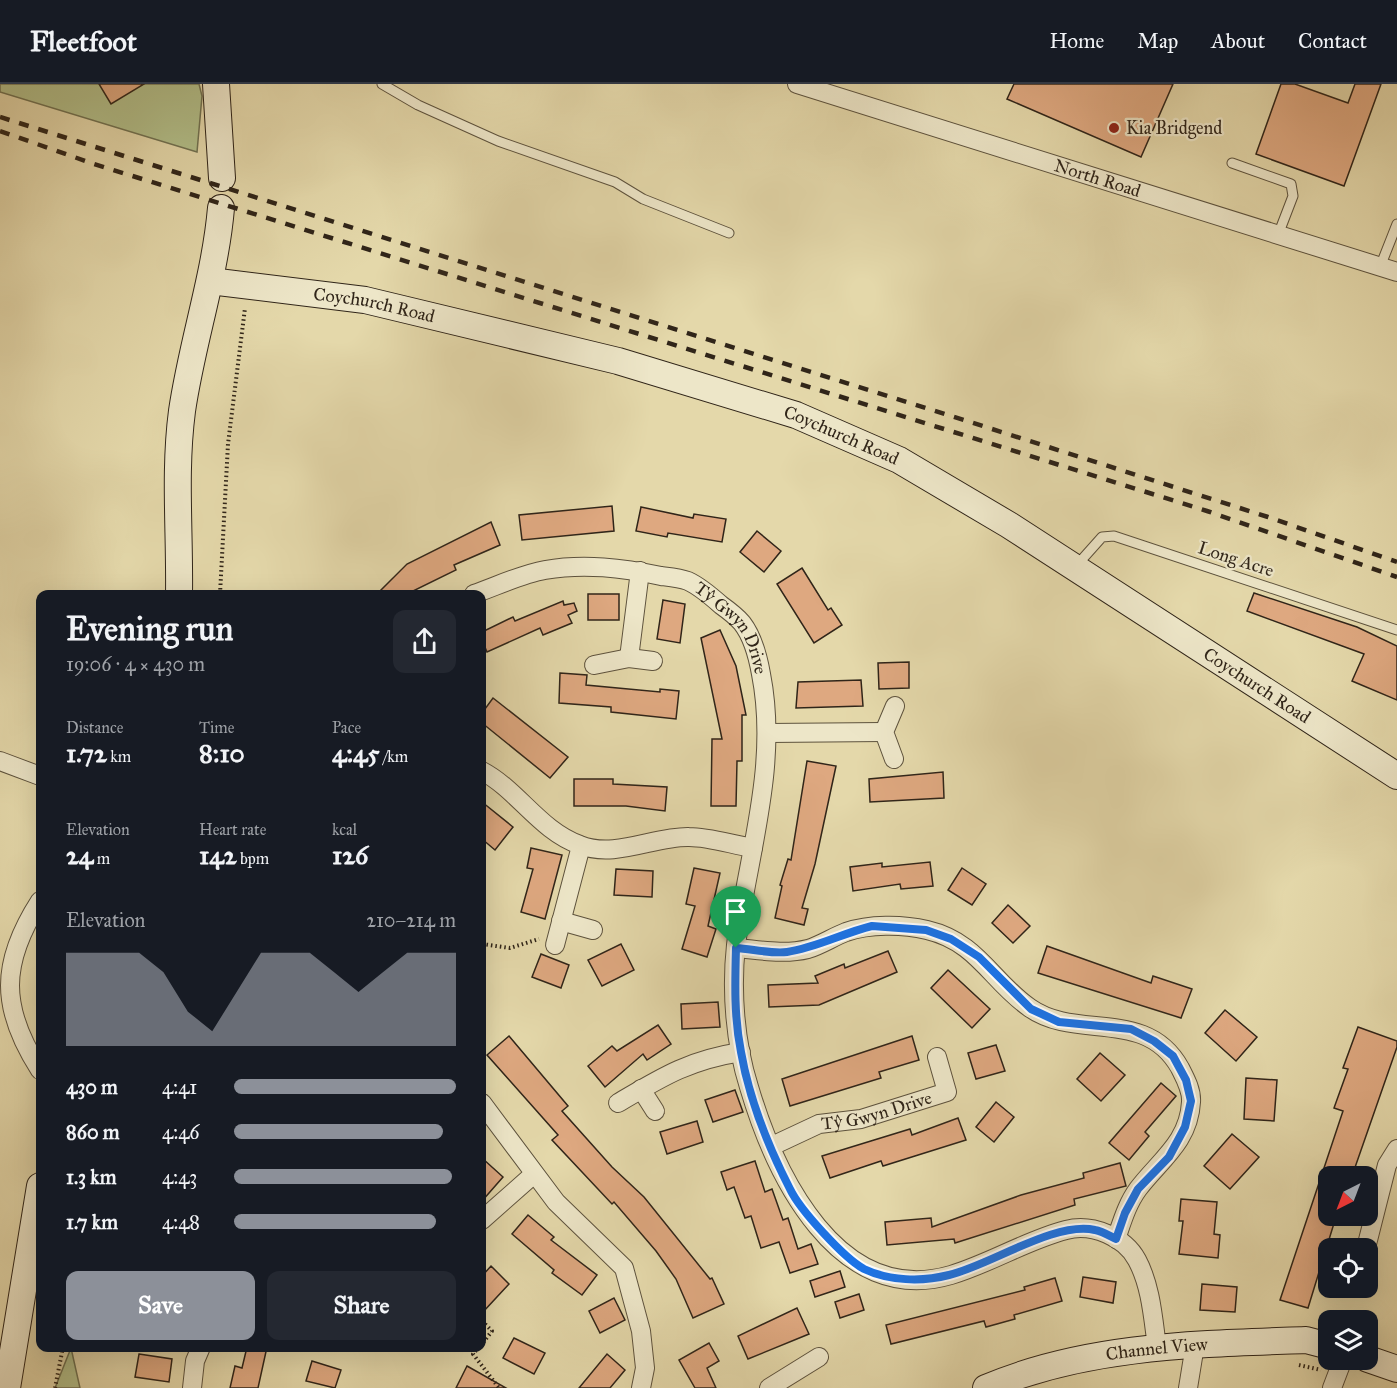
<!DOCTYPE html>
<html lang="en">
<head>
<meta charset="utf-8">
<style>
  body { margin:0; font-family:"IM FELL Great Primer",serif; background:#242831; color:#f1f3f6; height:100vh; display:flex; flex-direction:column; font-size:22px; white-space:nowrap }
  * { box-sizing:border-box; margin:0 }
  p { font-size:20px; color:#9ea1a6 }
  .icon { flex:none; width:33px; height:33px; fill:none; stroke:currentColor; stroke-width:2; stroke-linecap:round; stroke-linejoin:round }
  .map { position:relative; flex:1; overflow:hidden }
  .side { position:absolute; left:36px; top:506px; width:450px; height:762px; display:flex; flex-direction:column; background:#171b24; border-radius:12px; box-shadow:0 6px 24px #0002 }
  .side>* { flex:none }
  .needle { width:39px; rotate:222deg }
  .tools { position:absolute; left:1318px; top:1082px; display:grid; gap:12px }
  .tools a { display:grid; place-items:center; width:60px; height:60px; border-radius:12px; background:#171b24; box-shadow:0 6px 24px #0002; font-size:30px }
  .pin { position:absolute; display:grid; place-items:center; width:51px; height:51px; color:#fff; margin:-62px -26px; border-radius:50% 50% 50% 0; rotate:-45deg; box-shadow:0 0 6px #0007 }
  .pin .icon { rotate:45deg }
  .round { display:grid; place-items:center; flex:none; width:63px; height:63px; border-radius:12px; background:#242831 }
  .overview { display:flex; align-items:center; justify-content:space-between; height:102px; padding:0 30px }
  h1 { font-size:33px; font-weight:700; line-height:45px }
  .metrics { display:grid; grid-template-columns:repeat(3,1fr); gap:9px; height:102px; padding:6px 30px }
  .metrics div { display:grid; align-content:center }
  .metrics b { font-size:26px; font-weight:700 }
  .metrics small { font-size:16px; font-weight:400 }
  .metrics p { font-size:16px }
  .chart { height:168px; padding:12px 30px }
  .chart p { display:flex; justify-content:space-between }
  .chart svg { width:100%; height:108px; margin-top:6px; fill:#8c9099; opacity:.7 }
  .primary-button { display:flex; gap:12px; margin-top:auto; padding:12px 30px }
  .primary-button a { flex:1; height:69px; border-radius:12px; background:#8c9099; color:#fff; font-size:24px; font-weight:700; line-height:69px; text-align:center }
  .primary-button a+a { background:#242831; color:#f1f3f6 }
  ul { padding:0 30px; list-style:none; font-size:20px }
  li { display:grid; grid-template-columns:96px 72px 1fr; align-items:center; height:45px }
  li i { height:15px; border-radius:8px; background:#8c9099 }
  header { display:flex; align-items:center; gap:36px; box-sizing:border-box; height:84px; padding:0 30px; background:#171b24; border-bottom:2px solid #363941 }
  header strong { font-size:28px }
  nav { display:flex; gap:33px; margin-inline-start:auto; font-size:21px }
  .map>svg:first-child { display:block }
  .green { fill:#b2bf8a; stroke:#717252; stroke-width:1.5 }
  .building { fill:#dea880; stroke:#302519; stroke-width:1.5 }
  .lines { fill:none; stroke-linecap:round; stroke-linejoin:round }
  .lane-casing { stroke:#5d523d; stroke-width:11 }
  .street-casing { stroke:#5d523d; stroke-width:20 }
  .secondary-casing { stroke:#302519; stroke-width:28 }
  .path { stroke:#302519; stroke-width:4; stroke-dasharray:1.5 3; stroke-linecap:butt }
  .lane { stroke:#ede6c8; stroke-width:9 }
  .street { stroke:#ede6c8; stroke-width:18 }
  .secondary { stroke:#ede6c8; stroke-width:26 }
  .rail { stroke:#302519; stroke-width:4.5; stroke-dasharray:10 10; stroke-linecap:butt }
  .route-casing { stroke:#fff; stroke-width:12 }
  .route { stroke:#1a73e8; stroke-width:8 }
  .poi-dot { fill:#8f2418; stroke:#ede6c8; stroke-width:2 }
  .labels { text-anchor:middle; stroke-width:4.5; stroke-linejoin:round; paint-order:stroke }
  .poi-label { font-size:18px; fill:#302519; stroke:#ede6c8; text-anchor:start }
  .street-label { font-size:18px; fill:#302519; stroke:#ede6c8 }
</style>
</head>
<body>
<header>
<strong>Fleetfoot</strong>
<nav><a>Home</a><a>Map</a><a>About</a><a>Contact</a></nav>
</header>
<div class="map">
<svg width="1397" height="1304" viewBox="0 0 1397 1304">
  <rect width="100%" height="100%" fill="#e4d8aa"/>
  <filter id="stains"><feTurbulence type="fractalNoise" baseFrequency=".00333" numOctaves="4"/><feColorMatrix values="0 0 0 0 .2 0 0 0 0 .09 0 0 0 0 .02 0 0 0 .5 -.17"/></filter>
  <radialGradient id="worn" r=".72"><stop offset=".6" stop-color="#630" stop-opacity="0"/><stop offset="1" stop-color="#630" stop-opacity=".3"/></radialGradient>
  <!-- green -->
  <g class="green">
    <path d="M 0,0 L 199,0 L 202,12 L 197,68 L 0,8 Z"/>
    <path d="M 71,1264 L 80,1304 L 55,1304 Z"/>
  </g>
  <!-- building -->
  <g class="building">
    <path d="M 99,0 L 144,0 L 111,20 Z"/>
    <path d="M 1014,0 L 1173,0 L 1141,73 L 1007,15 Z"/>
    <path d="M 1281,0 L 1295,0 L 1348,19 L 1355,0 L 1381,0 L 1344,102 L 1256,70 Z"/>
    <path d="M 612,422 L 614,447 L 522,456 L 519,431 Z"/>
    <path d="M 641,423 L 693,434 L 694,430 L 726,435 L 722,458 L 668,449 L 667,453 L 636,447 Z"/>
    <path d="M 491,438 L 500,461 L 454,481 L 456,486 L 407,510 L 377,510 L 407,480 Z"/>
    <path d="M 757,447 L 781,467 L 764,488 L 740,468 Z"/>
    <path d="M 802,484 L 828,526 L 831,524 L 842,541 L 814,559 L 777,500 Z"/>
    <path d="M 1254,509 L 1357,543 L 1397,562 L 1397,616 L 1352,597 L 1364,570 L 1247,527 Z"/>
    <rect x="588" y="510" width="31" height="26"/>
    <path d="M 663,516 L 685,520 L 680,559 L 657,555 Z"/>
    <path d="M 563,517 L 564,521 L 574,519 L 577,527 L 568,531 L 572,539 L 543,551 L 540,544 L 487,568 L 482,556 L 482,548 L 513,533 L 515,537 Z"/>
    <path d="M 720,546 L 736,582 L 746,631 L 742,631 L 742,677 L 737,677 L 736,722 L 711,722 L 712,655 L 722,655 L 701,554 Z"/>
    <path d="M 909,578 L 909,604 L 879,605 L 878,579 Z"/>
    <path d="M 560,589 L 587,591 L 586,601 L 660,608 L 660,605 L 679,607 L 676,635 L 611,628 L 611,623 L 559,619 Z"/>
    <path d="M 861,596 L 863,622 L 796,624 L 798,598 Z"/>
    <path d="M 493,614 L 568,673 L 550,694 L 482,639 L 482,629 Z"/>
    <path d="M 807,677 L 836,682 L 815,780 L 802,824 L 808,825 L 804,841 L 775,834 L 782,802 L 780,801 L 788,775 L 791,776 Z"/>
    <path d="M 943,688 L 944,714 L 870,718 L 869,695 Z"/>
    <path d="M 574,695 L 613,695 L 613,700 L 667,703 L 665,727 L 626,722 L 574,722 Z"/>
    <path d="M 482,718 L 513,743 L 495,766 L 482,755 Z"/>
    <path d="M 531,764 L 562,771 L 545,835 L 521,828 L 533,785 L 527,784 Z"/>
    <path d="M 930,778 L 933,802 L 901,805 L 900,800 L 853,807 L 850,783 L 882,779 L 882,783 Z"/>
    <path d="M 694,784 L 720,789 L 708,842 L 716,845 L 707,873 L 682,865 L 695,822 L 686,820 Z"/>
    <path d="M 962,784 L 986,800 L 972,821 L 948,806 Z"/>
    <path d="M 616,785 L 653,787 L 652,813 L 614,811 Z"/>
    <path d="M 1008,821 L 1030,842 L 1013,859 L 992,839 Z"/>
    <path d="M 621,860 L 634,886 L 602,902 L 588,876 Z"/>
    <path d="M 1047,862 L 1151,899 L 1153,892 L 1192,905 L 1181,934 L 1038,889 Z"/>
    <path d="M 888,867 L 897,888 L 819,921 L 769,923 L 768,901 L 818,899 L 815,892 L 844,880 L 845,884 Z"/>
    <path d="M 541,870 L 569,881 L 561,904 L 532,893 Z"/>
    <path d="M 948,886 L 990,925 L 972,944 L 931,904 Z"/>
    <path d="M 718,918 L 720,943 L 682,945 L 681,920 Z"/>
    <path d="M 1225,926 L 1257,953 L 1236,977 L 1205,949 Z"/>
    <path d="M 658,941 L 671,960 L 647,976 L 643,970 L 605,1003 L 588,982 L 612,962 L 617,967 Z"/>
    <path d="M 1358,943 L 1397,957 L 1397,963 L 1352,1092 L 1329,1092 L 1329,1134 L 1335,1136 L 1308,1224 L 1280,1216 L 1343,1027 L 1334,1024 L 1348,985 L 1343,984 Z"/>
    <path d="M 509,952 L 568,1022 L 562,1027 L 612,1083 L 644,1113 L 710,1195 L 712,1194 L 724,1220 L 693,1234 L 676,1195 L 656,1167 L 614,1118 L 612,1120 L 552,1056 L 558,1051 L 487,971 Z"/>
    <path d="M 912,952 L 919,976 L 879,988 L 881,994 L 790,1022 L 782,995 Z"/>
    <path d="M 996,961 L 1005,987 L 976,995 L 968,969 Z"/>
    <path d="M 1100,969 L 1125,991 L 1101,1017 L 1077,995 Z"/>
    <path d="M 1246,994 L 1277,996 L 1274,1037 L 1244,1035 Z"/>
    <path d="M 1161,999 L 1176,1012 L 1145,1048 L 1149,1052 L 1129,1076 L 1109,1059 Z"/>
    <path d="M 735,1006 L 743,1028 L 713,1038 L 705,1016 Z"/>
    <path d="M 996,1018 L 1014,1033 L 994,1058 L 976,1043 Z"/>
    <path d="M 958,1034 L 966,1056 L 883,1082 L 881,1077 L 830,1094 L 822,1072 L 910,1045 L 912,1051 Z"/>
    <path d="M 697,1037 L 703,1058 L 667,1070 L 660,1048 Z"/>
    <path d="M 1232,1050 L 1259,1073 L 1230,1105 L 1204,1082 Z"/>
    <path d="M 482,1074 L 503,1093 L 482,1117 Z"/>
    <path d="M 755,1077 L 765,1108 L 772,1105 L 783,1136 L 788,1134 L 798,1165 L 811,1160 L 818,1180 L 790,1189 L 779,1158 L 761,1164 L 751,1132 L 745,1134 L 734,1103 L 727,1106 L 721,1088 Z"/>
    <path d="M 1120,1079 L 1126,1102 L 1074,1115 L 1075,1121 L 955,1159 L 954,1155 L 887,1161 L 885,1138 L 931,1134 L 932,1143 L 1021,1111 L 1084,1094 L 1083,1089 Z"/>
    <path d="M 1181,1115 L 1217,1118 L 1214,1150 L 1220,1151 L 1218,1174 L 1179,1170 L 1183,1137 L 1179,1137 Z"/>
    <path d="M 528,1131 L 554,1153 L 551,1156 L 597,1191 L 582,1211 L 552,1189 L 554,1186 L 512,1150 Z"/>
    <path d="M 491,1182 L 509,1200 L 482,1229 L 482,1192 Z"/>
    <path d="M 840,1187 L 845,1203 L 815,1213 L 810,1197 Z"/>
    <path d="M 1083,1193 L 1116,1198 L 1113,1219 L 1080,1213 Z"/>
    <path d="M 1055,1194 L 1062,1217 L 1014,1231 L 1015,1235 L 986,1243 L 984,1237 L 891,1260 L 886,1241 L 1025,1206 L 1024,1203 Z"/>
    <path d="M 1202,1200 L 1237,1203 L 1235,1228 L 1200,1226 Z"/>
    <path d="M 859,1210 L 864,1226 L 840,1234 L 835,1218 Z"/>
    <path d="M 614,1214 L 625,1236 L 600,1249 L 589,1227 Z"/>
    <path d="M 797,1224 L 809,1250 L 748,1275 L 738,1252 Z"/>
    <path d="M 514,1254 L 545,1269 L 534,1290 L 503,1274 Z"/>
    <path d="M 709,1259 L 719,1277 L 707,1284 L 716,1304 L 695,1304 L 679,1276 Z"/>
    <path d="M 247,1263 L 267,1263 L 258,1304 L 230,1304 L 235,1282 L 242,1284 Z"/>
    <path d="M 139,1270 L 172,1275 L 169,1298 L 135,1293 Z"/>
    <path d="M 607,1270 L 625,1286 L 610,1304 L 579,1304 Z"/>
    <path d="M 312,1277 L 341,1286 L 335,1304 L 306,1297 Z"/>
    <path d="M 467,1282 L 506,1304 L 456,1304 Z"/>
  </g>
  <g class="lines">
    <defs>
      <g id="lane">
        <path d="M 382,0 L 418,21 L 498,57 L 615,98 L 643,115 L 729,149"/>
        <path d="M 1232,79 L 1291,100 L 1293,112 L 1278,151"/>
        <path d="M 1380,183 L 1397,140"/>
        <path d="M 1077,481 L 1102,453 L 1114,452 L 1397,546"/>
      </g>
      <g id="street">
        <path id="s1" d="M 797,0 L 1397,188"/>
        <path id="s2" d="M 474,510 C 497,502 522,490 545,486 C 584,479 623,484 661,492 C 669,493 680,494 688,497 C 699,502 712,513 721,521 C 728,526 736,532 742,539 C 753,553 758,573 761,590 C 779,681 748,770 736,861 C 731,907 735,959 749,1003 C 775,1091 838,1224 951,1191 C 991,1179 1027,1156 1066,1146 C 1092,1139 1125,1153 1137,1176 C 1151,1202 1153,1234 1157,1263"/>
        <path d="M 629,574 L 640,487"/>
        <path d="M 594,581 L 629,574 L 653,577"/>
        <path d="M 768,649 L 884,648"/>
        <path d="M 894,675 L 884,648 L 895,622"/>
        <path d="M 0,677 L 40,692"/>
        <path d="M 482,687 C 518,706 540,747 580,761 C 615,775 655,752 689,753 C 710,753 733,761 753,764"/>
        <path d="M 40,817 C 0,879 0,924 40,986"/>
        <path d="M 561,837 L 593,846"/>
        <path d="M 555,861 L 581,762"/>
        <path d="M 736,864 C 760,866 784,871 808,865 C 821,861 833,853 846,848 C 869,840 902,840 927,846 C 978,858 991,897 1030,924 C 1077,957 1146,923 1180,984 C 1185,994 1192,1006 1191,1018 C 1189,1058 1159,1077 1138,1105 C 1127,1120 1122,1138 1116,1155"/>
        <path d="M 641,1005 L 655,1027"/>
        <path d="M 482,1019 L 556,1118 L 624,1184 L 641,1247 L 645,1284 L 641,1304"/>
        <path d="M 618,1019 C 662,993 689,976 741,968"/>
        <path id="s3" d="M 772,1062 L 819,1040 L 861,1035 L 947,1008 L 937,973"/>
        <path d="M 482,1136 L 534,1090"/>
        <path d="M 1366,1164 L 1387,1081 L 1397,1065"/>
        <path d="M 192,1304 L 195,1277 L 201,1263"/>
        <path d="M 769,1304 L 819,1273"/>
        <path d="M 1188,1304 L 1195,1261"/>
        <path d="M 1332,1304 L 1343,1275"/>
      </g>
      <g id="secondary">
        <path d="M 216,0 L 222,94"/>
        <path id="s4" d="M 210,197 L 365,216 L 618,277 L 796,331 L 899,376 L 1009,441 L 1397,692"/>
        <path d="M 179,510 C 180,448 174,388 182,327 C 192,258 215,193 221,124"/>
        <path d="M 1368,1275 L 1397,1285"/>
        <path d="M 7,1304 L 40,1102"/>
        <path id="s5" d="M 986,1304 C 1087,1261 1199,1260 1306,1256 L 1329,1262"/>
      </g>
    </defs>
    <!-- lane casing -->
    <use href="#lane" class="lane-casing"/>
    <!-- street casing -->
    <use href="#street" class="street-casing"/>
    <!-- secondary casing -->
    <use href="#secondary" class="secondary-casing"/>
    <!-- path -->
    <g class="path">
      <path d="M 220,510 L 228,360 L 245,224"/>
      <path d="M 482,860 L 510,864 L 539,855"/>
      <path d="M 482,1237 L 492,1247 L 482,1260"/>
      <path d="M 479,1263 L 473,1270 L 499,1304"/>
      <path d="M 1299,1281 L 1321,1286"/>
      <path d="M 55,1304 L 63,1263"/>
    </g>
    <!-- lane -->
    <use href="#lane" class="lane"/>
    <!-- street -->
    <use href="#street" class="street"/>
    <!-- secondary -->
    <use href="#secondary" class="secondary"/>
    <!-- rail -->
    <g class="rail">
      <path d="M 0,33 L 967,337 L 1268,433 L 1397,478"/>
      <path d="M 0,47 L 94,80 L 1207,427 L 1397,493"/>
    </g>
  </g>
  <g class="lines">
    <defs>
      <path id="route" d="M 872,842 L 926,846 L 951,855 L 979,873 L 1031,925 L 1059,938 L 1131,945 L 1154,957 L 1173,972 L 1186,996 L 1191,1017 L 1185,1043 L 1169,1073 L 1138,1105 L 1125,1129 L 1116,1155 C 1110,1152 1102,1147 1095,1146 C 1054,1137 991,1181 949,1191 C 922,1198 889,1197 864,1185 C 844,1174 800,1126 790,1105 C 769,1064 749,1014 741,968 C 734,933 735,899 736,864 C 752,865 771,870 787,868 C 816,864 843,849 872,842 Z"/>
    </defs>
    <!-- route casing -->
    <use href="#route" class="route-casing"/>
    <!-- route -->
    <use href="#route" class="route"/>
  </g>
  <!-- markers -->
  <circle class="poi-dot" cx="1114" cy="44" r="6"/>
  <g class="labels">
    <!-- poi labels -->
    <g class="poi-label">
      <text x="1126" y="50">Kia Bridgend</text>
    </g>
    <!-- street labels -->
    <g class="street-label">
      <text dy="6" stroke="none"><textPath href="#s1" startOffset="315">North Road</textPath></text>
      <text dy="6" stroke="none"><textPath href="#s4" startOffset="166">Coychurch Road</textPath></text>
      <text dy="6" stroke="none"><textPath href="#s4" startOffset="652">Coychurch Road</textPath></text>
      <text transform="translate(1236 475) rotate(18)" y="6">Long Acre</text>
      <text dy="6" stroke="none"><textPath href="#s2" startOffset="286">Tŷ Gwyn Drive</textPath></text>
      <text dy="6" stroke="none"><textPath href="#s4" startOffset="1138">Coychurch Road</textPath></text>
      <text dy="6" stroke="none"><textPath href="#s3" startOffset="111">Tŷ Gwyn Drive</textPath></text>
      <text dy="6" stroke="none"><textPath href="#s5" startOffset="176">Channel View</textPath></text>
    </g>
  </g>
  <rect width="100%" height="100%" filter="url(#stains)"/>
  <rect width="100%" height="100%" fill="url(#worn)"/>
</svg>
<div class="tools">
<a><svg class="needle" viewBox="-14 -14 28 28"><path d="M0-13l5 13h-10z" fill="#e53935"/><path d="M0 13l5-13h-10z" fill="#9ea1a6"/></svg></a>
<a><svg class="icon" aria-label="locate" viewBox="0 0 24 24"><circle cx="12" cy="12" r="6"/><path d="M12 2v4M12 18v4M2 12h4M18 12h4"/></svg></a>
<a><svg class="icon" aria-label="layers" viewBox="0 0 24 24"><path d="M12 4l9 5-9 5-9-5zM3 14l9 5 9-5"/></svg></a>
</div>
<div class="pin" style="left:736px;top:864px;background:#1e9e55"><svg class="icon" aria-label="arrive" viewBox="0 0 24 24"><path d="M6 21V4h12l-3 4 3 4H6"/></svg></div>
<section class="side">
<div class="overview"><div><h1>Evening run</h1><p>19:06 · 4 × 430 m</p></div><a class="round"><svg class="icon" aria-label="share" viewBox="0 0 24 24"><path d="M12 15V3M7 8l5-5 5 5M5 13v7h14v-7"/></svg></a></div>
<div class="metrics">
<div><p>Distance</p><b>1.72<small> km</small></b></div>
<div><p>Time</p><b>8:10</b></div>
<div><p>Pace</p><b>4:45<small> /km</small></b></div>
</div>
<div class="metrics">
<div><p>Elevation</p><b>24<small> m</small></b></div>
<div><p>Heart rate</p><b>142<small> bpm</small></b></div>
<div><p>kcal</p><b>126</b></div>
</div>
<div class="chart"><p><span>Elevation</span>210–214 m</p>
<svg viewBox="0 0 160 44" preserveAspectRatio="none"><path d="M0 44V6L10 6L20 6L30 6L40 14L50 30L60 38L70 22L80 6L90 6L100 6L110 14L120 22L130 14L140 6L150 6L160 6V44z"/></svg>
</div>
<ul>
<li><b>430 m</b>4:41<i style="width:100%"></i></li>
<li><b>860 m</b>4:46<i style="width:94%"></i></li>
<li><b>1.3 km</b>4:43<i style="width:98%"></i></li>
<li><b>1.7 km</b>4:48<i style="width:91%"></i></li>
</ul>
<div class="primary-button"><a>Save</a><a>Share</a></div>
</section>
</div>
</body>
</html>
